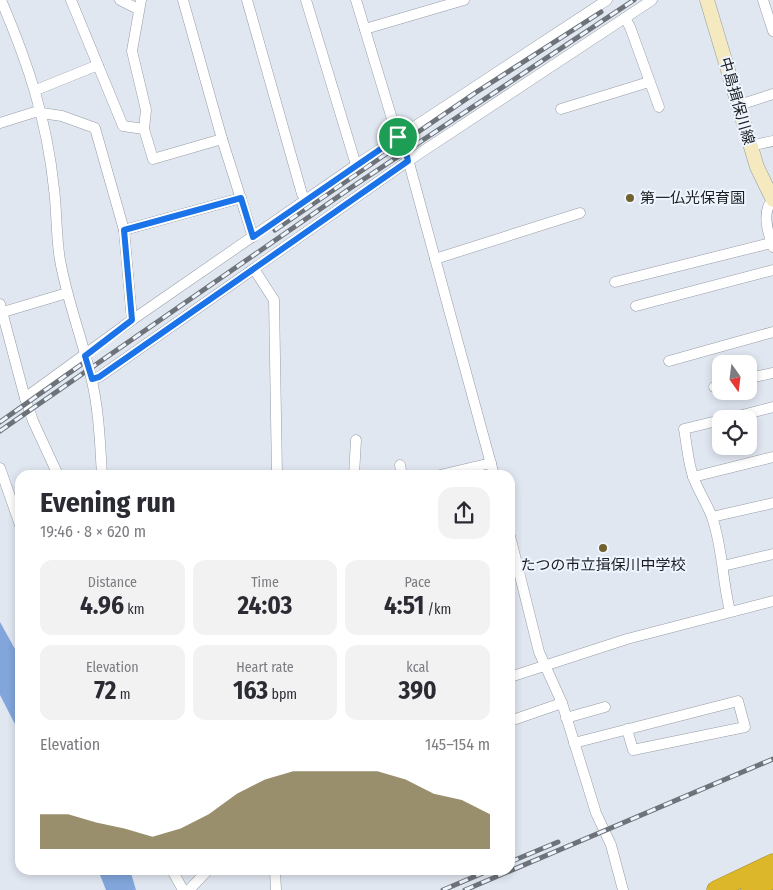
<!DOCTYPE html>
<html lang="en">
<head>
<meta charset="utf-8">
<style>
  body { margin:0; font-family:"Fira Sans Condensed","Noto Sans JP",sans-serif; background:#f2f2f3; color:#2b2b33; height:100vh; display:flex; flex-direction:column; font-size:19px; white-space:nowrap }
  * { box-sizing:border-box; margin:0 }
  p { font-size:16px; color:#7c7c81 }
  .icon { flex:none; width:28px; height:28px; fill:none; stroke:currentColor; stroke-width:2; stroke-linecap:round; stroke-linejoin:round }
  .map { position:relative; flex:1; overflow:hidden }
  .sheet { position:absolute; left:15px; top:470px; width:500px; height:405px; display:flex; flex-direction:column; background:#fff; border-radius:15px; box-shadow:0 2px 8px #0003 }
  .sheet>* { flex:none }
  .needle { width:32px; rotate:166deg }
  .buttons { position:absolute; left:712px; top:355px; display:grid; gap:10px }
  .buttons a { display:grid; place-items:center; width:45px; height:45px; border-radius:10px; background:#fff; box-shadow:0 2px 8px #0003; font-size:25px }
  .pin { position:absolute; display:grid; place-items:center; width:42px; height:42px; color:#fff; margin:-21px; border:2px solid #fff; border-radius:50%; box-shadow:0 1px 5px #0007 }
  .round { display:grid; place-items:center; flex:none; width:52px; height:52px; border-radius:15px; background:#f2f2f3 }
  .overview { display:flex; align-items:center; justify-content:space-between; height:85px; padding:0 25px }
  h1 { font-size:28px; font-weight:700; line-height:38px }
  .figures { display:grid; grid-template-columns:repeat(3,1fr); gap:8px; height:85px; padding:5px 25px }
  .figures div { display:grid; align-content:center; border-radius:12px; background:#f2f2f3; text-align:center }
  .figures b { font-size:25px; font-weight:700 }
  .figures small { font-size:14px; font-weight:400 }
  .figures p { font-size:14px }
  .chart { height:140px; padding:10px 25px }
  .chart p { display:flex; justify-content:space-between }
  .chart svg { width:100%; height:90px; margin-top:5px; fill:#70612f; opacity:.7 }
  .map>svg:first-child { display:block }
  .water { fill:#82a6db }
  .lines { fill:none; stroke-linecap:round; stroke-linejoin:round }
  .street-casing { stroke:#969ca5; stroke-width:11 }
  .secondary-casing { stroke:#969ca5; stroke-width:15 }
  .highway-casing { stroke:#998227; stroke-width:19 }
  .street { stroke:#fff; stroke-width:10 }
  .secondary { stroke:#f4e9bf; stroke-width:14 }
  .highway { stroke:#dcb729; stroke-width:18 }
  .rail-casing { stroke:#6e7379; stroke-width:5 }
  .rail { stroke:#eef5fe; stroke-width:3; stroke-dasharray:9; stroke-linecap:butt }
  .route-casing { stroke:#fff; stroke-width:10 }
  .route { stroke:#1a73e8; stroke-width:6 }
  .poi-dot { fill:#70612f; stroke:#eef5fe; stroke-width:2 }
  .labels { text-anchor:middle; stroke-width:4; stroke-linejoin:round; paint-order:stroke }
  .street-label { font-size:15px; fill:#1c1f22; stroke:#eef5fe }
  .poi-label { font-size:15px; fill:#1c1f22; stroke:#eef5fe; text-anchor:start }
</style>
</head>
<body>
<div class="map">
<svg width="773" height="890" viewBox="0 0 773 890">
  <rect width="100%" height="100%" fill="#e1e7f1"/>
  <!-- water -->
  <g class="water">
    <path d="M 0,622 L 20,658 L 20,734 L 0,695 Z"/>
    <path d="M 98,870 L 130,870 L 136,890 L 106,890 Z"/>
  </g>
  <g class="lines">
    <defs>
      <g id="street">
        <path d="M 1,0 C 28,63 47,120 54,189 C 57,212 56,237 60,260 C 67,300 82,338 91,377 C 99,409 100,443 102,475"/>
        <path d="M 71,0 L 123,126 L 144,129"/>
        <path d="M 120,0 L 138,9"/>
        <path d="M 141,0 L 132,51 L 146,110 L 144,129 L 153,159 L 222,139"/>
        <path d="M 183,0 L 222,139 L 253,237"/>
        <path d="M 247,0 L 302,194 L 306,200"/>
        <path d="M 306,0 L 356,165"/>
        <path d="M 356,0 L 396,132 L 406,152 L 494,475"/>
        <path d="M 763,0 L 773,31"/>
        <path d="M 625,18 L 630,27 L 659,107"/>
        <path d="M 365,29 L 464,0"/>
        <path d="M 36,90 L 98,65"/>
        <path d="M 739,105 L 773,94"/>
        <path d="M 561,109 L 649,82"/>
        <path d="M 0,123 L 35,112 L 62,116 L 95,128 L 124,230 L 132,320"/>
        <path d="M 750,146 L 773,141"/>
        <path d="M 773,200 C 761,211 768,233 773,247"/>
        <path d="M 124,230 L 241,198"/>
        <path d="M 435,259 L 580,213"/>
        <path d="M 254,269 L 274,300 L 277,475"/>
        <path d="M 615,282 L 771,243"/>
        <path d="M 0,304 L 25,398 L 33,421 L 58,475"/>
        <path d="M 636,306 L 773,270"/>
        <path d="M 0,313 L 67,293"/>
        <path d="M 669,361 L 773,332"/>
        <path d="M 749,378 L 773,373"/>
        <path d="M 92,379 L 99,377 L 408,161 L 652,0"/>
        <path d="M 714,387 L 721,385"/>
        <path d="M 25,398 L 132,320 L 356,165 L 607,0"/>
        <path d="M 727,419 L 773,407"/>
        <path d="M 721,420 L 684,429 C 687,445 688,464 694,479 C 699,492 707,504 712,517 C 723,549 722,580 730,611"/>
        <path d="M 400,465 L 402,475"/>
        <path d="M 0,468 L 20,525"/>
        <path d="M 354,475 L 356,440"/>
        <path d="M 440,475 L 491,463"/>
        <path d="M 693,477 L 773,457"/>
        <path d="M 712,517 L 773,503"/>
        <path d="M 510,536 L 539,652 L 562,703 L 596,813 L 611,845 L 623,890"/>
        <path d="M 723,566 L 773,554"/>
        <path d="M 510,677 L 627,639 L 773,601"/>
        <path d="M 566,718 L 605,707"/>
        <path d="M 510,721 L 562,703"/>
        <path d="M 574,743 L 738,701 L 745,727 L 633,750 L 627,729"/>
        <path d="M 172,870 L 183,890"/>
        <path d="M 275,870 L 276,890"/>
        <path d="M 189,890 L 208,870"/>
      </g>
      <path id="secondary" d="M 707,0 L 757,167 L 773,200"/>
      <g id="highway">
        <path d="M 716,890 L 773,863"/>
        <path d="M 750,890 L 773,879"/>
      </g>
    </defs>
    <!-- street casing -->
    <use href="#street" class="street-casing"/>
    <!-- secondary casing -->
    <use href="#secondary" class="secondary-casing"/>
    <!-- highway casing -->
    <use href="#highway" class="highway-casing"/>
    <!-- street -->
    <use href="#street" class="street"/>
    <!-- secondary -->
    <use href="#secondary" class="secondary"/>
    <!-- highway -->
    <use href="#highway" class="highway"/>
    <defs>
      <g id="rail">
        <path d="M 275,230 L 475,93 L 601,12"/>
        <path d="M 0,422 L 82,364"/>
        <path d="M 0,431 L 352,187 L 634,0"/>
        <path d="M 510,862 L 558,842"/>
        <path d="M 443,890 L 490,870"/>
        <path d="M 465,890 L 773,759"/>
      </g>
    </defs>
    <!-- rail casing -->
    <use href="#rail" class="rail-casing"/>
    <!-- rail -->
    <use href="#rail" class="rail"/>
  </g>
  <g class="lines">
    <defs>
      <path id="route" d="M 398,137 L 406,152 L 408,161 L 99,377 L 92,379 L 85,356 L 132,320 L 124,230 L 241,198 L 253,237 Z"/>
    </defs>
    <!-- route casing -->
    <use href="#route" class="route-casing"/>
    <!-- route -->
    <use href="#route" class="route"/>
  </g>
  <!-- markers -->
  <g class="poi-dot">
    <circle cx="630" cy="198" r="5"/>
    <circle cx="603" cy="548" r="5"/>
  </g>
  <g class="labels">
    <!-- street labels -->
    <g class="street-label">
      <text transform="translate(737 101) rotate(74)" y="5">中島揖保川線</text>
    </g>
    <!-- poi labels -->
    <g class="poi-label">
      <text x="640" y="203">第一仏光保育園</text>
      <text x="603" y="570" text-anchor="middle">たつの市立揖保川中学校</text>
    </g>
  </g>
</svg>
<div class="buttons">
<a><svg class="needle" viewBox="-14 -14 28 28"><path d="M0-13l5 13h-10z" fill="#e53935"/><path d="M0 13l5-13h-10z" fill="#7c7c81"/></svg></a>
<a><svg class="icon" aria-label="locate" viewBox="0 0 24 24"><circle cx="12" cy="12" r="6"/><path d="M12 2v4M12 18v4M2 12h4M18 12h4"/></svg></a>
</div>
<div class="pin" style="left:398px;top:137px;background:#1e9e55"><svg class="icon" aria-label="arrive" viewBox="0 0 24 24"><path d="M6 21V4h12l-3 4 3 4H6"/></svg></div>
<section class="sheet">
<div class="overview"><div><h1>Evening run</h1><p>19:46 · 8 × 620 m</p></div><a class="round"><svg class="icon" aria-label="share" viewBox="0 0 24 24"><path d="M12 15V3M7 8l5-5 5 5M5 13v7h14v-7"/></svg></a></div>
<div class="figures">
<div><p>Distance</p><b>4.96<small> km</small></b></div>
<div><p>Time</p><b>24:03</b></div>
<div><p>Pace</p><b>4:51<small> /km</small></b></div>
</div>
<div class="figures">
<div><p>Elevation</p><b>72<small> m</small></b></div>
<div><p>Heart rate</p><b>163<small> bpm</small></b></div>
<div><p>kcal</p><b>390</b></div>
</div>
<div class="chart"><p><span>Elevation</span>145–154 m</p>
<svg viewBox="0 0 160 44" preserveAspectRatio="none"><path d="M0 44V27L10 27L20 31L30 34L40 38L50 34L60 27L70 17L80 10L90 6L100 6L110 6L120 6L130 10L140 17L150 20L160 27V44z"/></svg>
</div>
</section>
</div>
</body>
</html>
